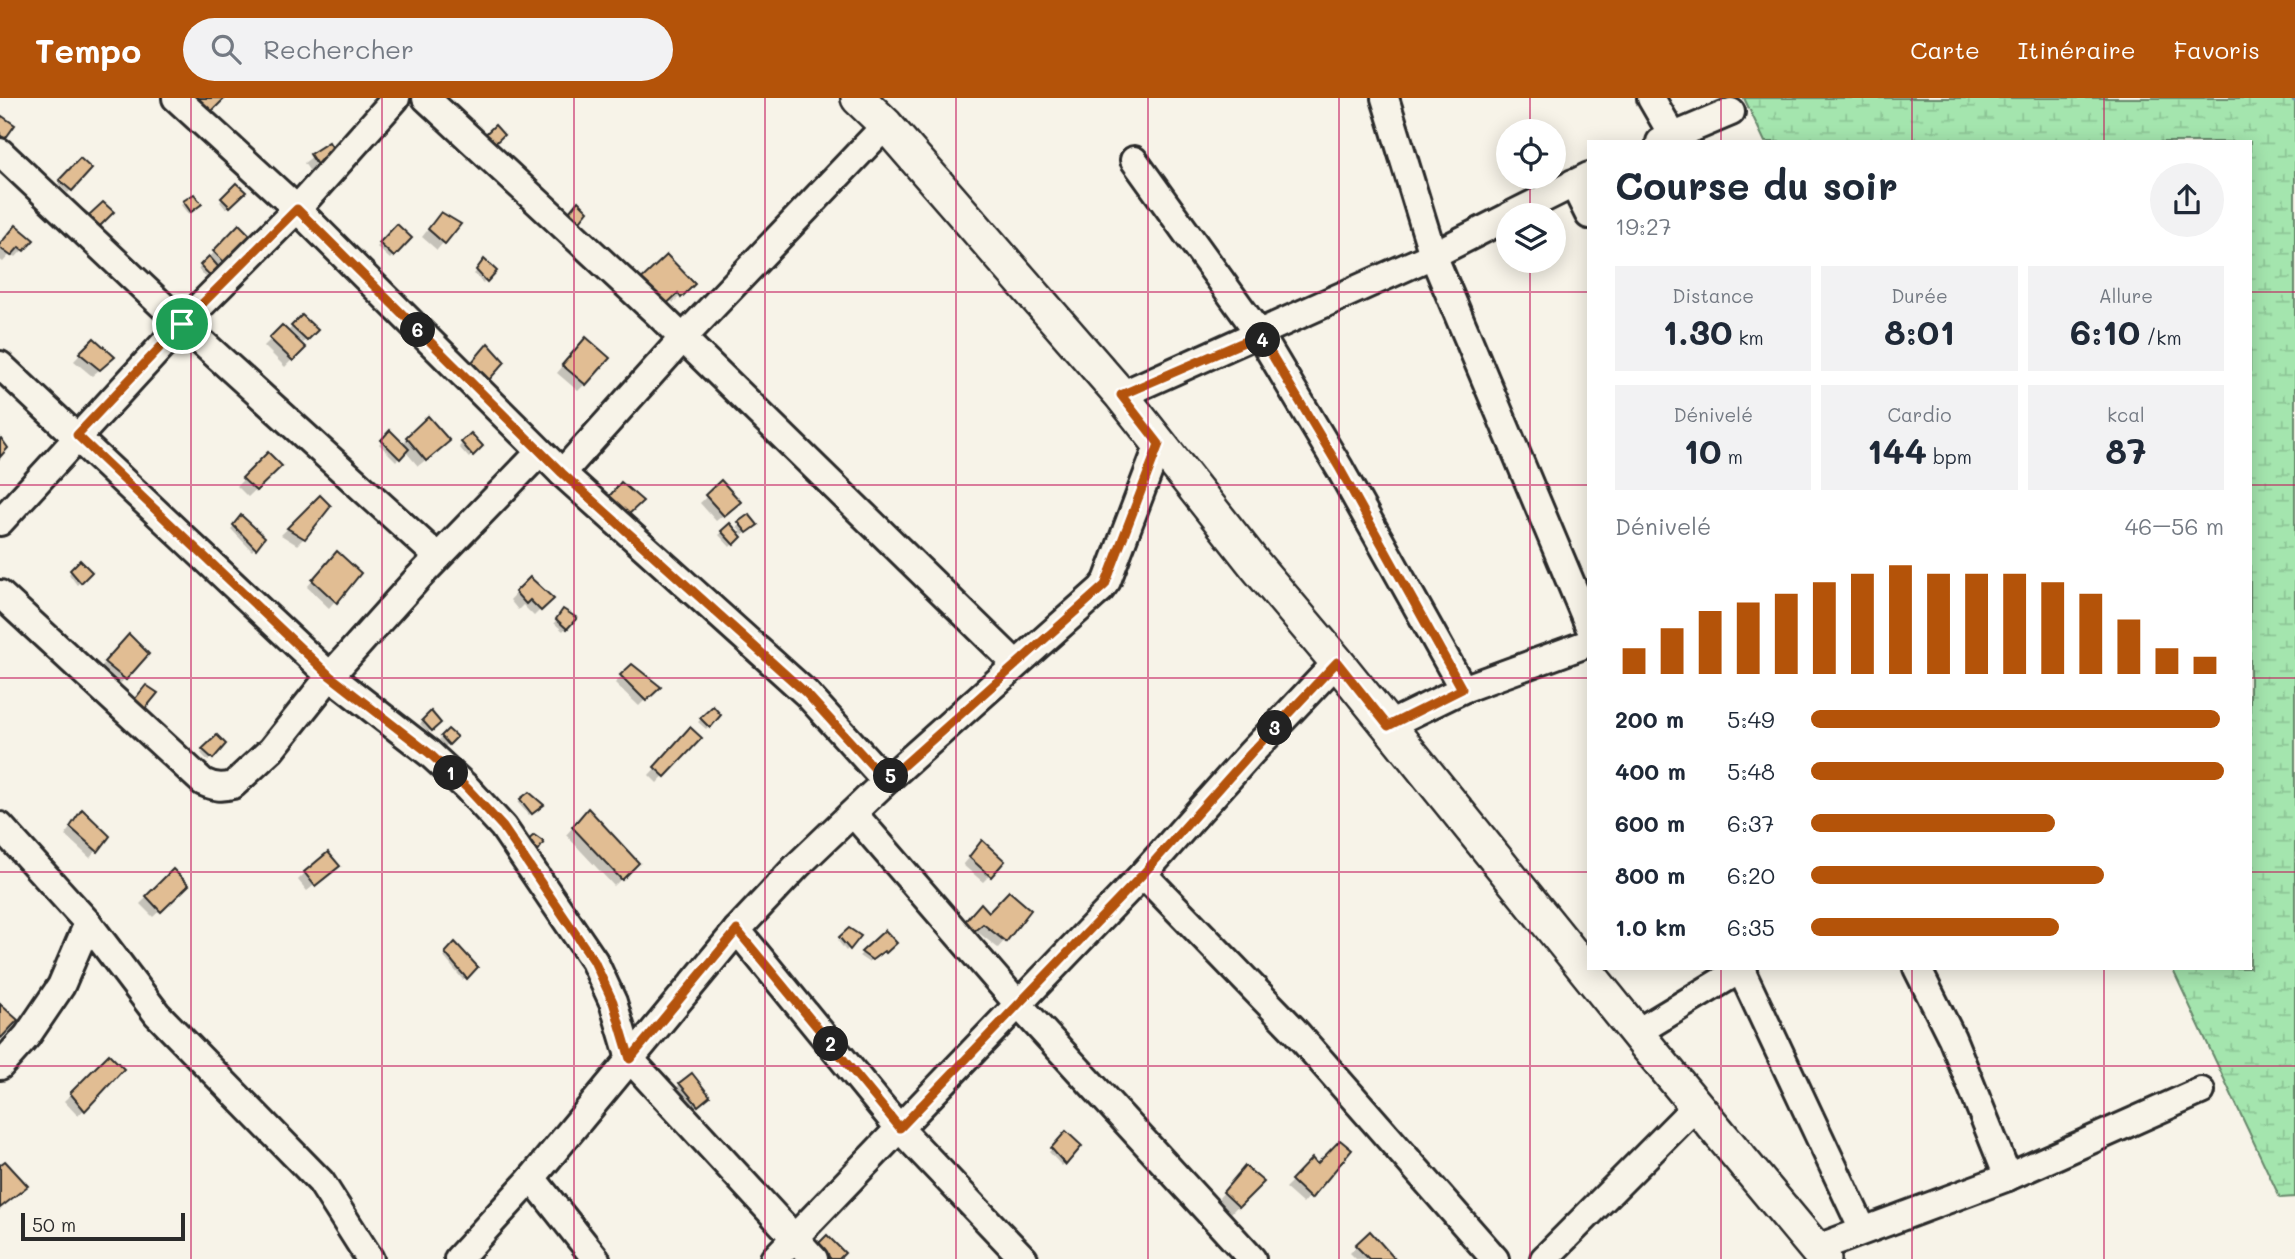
<!DOCTYPE html>
<html lang="fr">
<head>
<meta charset="utf-8">
<style>
  body { margin:0; font-family:Mali,sans-serif; background:#f2f2f3; color:#1f2937; height:100vh; display:flex; flex-direction:column; font-size:26px; white-space:nowrap }
  * { box-sizing:border-box; margin:0 }
  p { font-size:23px; color:#747a83 }
  .icon { flex:none; width:38px; height:38px; fill:none; stroke:currentColor; stroke-width:2; stroke-linecap:round; stroke-linejoin:round }
  .map { position:relative; flex:1; overflow:hidden }
  .details { position:absolute; left:1587px; top:42px; width:665px; height:830px; display:flex; flex-direction:column; background:#fff; border-radius:0px; box-shadow:0 4px 18px #0003 }
  .details>* { flex:none }
  .buttons { position:absolute; left:1496px; top:21px; display:grid; gap:14px }
  .buttons a { display:grid; place-items:center; width:70px; height:70px; border-radius:50%; background:#fff; box-shadow:0 4px 18px #0003; font-size:35px }
  .scale { position:absolute; left:21px; bottom:18px; width:164px; box-sizing:border-box; padding-left:7px; border:4px solid #2b2b2b; border-top:0; font-size:19px; line-height:24px; white-space:nowrap; color:#2b2b2b; -webkit-text-stroke:5px #f7f3e8; paint-order:stroke }
  .pin { position:absolute; display:grid; place-items:center; width:60px; height:60px; color:#fff; margin:-30px; border:4px solid #fff; border-radius:50%; box-shadow:0 2px 7px #0007 }
  .km { position:absolute; width:35px; height:35px; margin:-18px; border-radius:50%; background:#222; color:#fff; font-size:19px; line-height:35px; text-align:center }
  .round { display:grid; place-items:center; flex:none; width:74px; height:74px; border-radius:37px; background:#f2f2f3 }
  .headline { display:flex; align-items:center; justify-content:space-between; height:119px; padding:0 28px }
  h1 { font-size:38px; font-weight:700; line-height:52px }
  .stats { display:grid; grid-template-columns:repeat(3,1fr); gap:10px; height:119px; padding:7px 28px }
  .stats div { display:grid; align-content:center; border-radius:0px; background:#f2f2f3; text-align:center }
  .stats b { font-size:35px; font-weight:700 }
  .stats small { font-size:19px; font-weight:400 }
  .stats p { font-size:19px }
  .chart { height:196px; padding:14px 28px }
  .chart p { display:flex; justify-content:space-between }
  .chart svg { width:100%; height:126px; margin-top:7px; stroke:#b45309; stroke-width:6 }
  ul { padding:0 28px; list-style:none; font-size:23px }
  li { display:grid; grid-template-columns:112px 84px 1fr; align-items:center; height:52px }
  li i { height:18px; border-radius:9px; background:#b45309 }
  header { display:flex; align-items:center; gap:42px; box-sizing:border-box; height:98px; padding:0 35px; background:#b45309; color:#fff }
  header strong { font-size:33px }
  nav { display:flex; gap:38px; margin-inline-start:auto; font-size:24px }
  .search { width:490px; height:63px; background:#f2f2f3; display:flex; align-items:center; gap:18px; box-sizing:border-box; padding:0 24px; border-radius:38px; color:#747a83; font-size:26px }
  .map>svg:first-child { display:block }
  .wetland { fill:url(#wetland-marsh); stroke:#68886c; stroke-width:2 }
  .shadow { fill:#0003 }
  .lines { fill:none; stroke-linecap:round; stroke-linejoin:round }
  .stream { stroke:#6f94aa; stroke-width:7 }
  .building { fill:#e1bd93; stroke:#2b2b2b; stroke-width:2 }
  .minor-casing { stroke:#2b2b2b; stroke-width:32 }
  .tertiary-casing { stroke:#2b2b2b; stroke-width:38 }
  .minor { stroke:#f7f3e8; stroke-width:26 }
  .tertiary { stroke:#f7f3e8; stroke-width:33 }
  .route-casing { stroke:#fff; stroke-width:14 }
  .route { stroke:#b45309; stroke-width:9 }
  .grid { fill:none; stroke:#c2185b; stroke-width:2; stroke-opacity:0.55 }
</style>
</head>
<body>
<header>
<strong>Tempo</strong>
<div class="search"><svg class="icon" aria-label="search" viewBox="0 0 24 24"><circle cx="10" cy="10" r="6"/><path d="M15 15l6 6"/></svg>Rechercher</div>
<nav><a>Carte</a><a>Itinéraire</a><a>Favoris</a></nav>
</header>
<div class="map">
<svg width="2295" height="1161" viewBox="0 0 2295 1161">
  <defs>
    <pattern id="wetland-marsh" width="20" height="14" patternUnits="userSpaceOnUse" patternTransform="scale(1.75)"><rect width="20" height="14" fill="#a4e5ae"/><path d="M1 5h8M5 5V1M11 12h8M15 12V8" fill="none" stroke="#8dc596"/></pattern>
  </defs>
  <rect width="100%" height="100%" fill="#f7f3e8"/>
  <filter id="ink" filterUnits="userSpaceOnUse"><feTurbulence type="fractalNoise" baseFrequency=".0143" numOctaves="2"/><feDisplacementMap in="SourceGraphic" scale="14" xChannelSelector="R" yChannelSelector="G"/><feConvolveMatrix kernelMatrix="1 2 1 2 8 2 1 2 1" color-interpolation-filters="sRGB"/></filter>
  <g filter="url(#ink)">
    <!-- wetland -->
    <path class="wetland" d="M 1744,0 L 2295,0 L 2295,1099 L 2280,1100 L 2172,870 L 2250,870 L 2250,44 L 1765,44 Z"/>
    <!-- shadow -->
    <g class="shadow">
      <path d="M 329,46 L 318,85 L 304,65 Z"/>
      <path d="M 80,62 L 90,71 L 68,95 L 58,86 Z"/>
      <path d="M 236,87 L 243,94 L 226,111 L 220,104 Z"/>
      <path d="M 184,104 L 197,108 L 188,116 L 181,107 Z"/>
      <path d="M 434,124 L 459,126 L 437,152 L 422,139 Z"/>
      <path d="M 397,128 L 409,140 L 390,161 L 377,149 Z"/>
      <path d="M 239,129 L 216,189 L 198,171 Z"/>
      <path d="M 31,143 L 16,159 L 11,155 L 3,164 L 0,162 L 0,148 Z"/>
      <path d="M 667,159 L 692,186 L 673,205 L 670,201 Z"/>
      <path d="M 485,164 L 494,173 L 483,185 L 474,176 Z"/>
      <path d="M 302,220 L 315,232 L 303,245 L 289,232 Z"/>
      <path d="M 282,230 L 303,250 L 285,269 L 264,248 Z"/>
      <path d="M 94,242 L 106,266 L 92,278 L 74,263 Z"/>
      <path d="M 580,248 L 585,286 L 578,293 L 557,275 Z"/>
      <path d="M 428,321 L 441,350 L 418,368 L 405,353 L 396,363 L 379,346 L 390,335 L 402,346 Z"/>
      <path d="M 471,337 L 481,348 L 469,360 L 459,349 Z"/>
      <path d="M 268,356 L 280,368 L 248,399 L 237,388 Z"/>
      <path d="M 721,385 L 732,410 L 716,423 L 700,405 Z"/>
      <path d="M 320,399 L 304,440 L 297,447 L 281,437 Z"/>
      <path d="M 749,418 L 753,430 L 743,437 L 737,429 Z"/>
      <path d="M 242,419 L 263,439 L 252,453 L 231,431 Z"/>
      <path d="M 729,428 L 739,439 L 730,449 L 719,437 Z"/>
      <path d="M 331,462 L 358,475 L 329,510 L 307,489 Z"/>
      <path d="M 80,464 L 90,474 L 77,487 L 69,476 Z"/>
      <path d="M 530,481 L 551,501 L 534,518 L 523,507 L 518,512 L 510,502 Z"/>
      <path d="M 561,516 L 574,520 L 563,533 L 554,525 Z"/>
      <path d="M 122,545 L 147,556 L 118,588 L 99,571 Z"/>
      <path d="M 632,568 L 658,589 L 639,608 L 615,585 Z"/>
      <path d="M 713,610 L 719,617 L 706,631 L 698,624 Z"/>
      <path d="M 431,615 L 439,625 L 428,634 L 420,626 Z"/>
      <path d="M 448,633 L 454,639 L 445,649 L 439,642 Z"/>
      <path d="M 684,639 L 699,640 L 657,685 L 649,677 Z"/>
      <path d="M 217,640 L 223,646 L 208,663 L 201,655 Z"/>
      <path d="M 529,696 L 539,710 L 529,717 L 518,705 Z"/>
      <path d="M 82,713 L 108,738 L 90,760 L 65,737 Z"/>
      <path d="M 582,719 L 637,765 L 614,788 L 566,737 Z"/>
      <path d="M 976,752 L 990,777 L 983,784 L 963,767 Z"/>
      <path d="M 173,773 L 187,787 L 153,819 L 140,806 Z"/>
      <path d="M 330,774 L 307,793 L 298,782 L 305,775 Z"/>
      <path d="M 974,814 L 1004,843 L 998,850 L 975,832 Z"/>
      <path d="M 849,832 L 858,839 L 846,853 L 838,843 Z"/>
      <path d="M 885,835 L 894,845 L 882,856 L 880,854 L 868,864 L 859,858 Z"/>
      <path d="M 455,847 L 476,869 L 463,882 L 444,859 Z"/>
      <path d="M 109,959 L 121,971 L 78,1018 L 64,1003 Z"/>
      <path d="M 680,986 L 708,997 L 695,1010 L 677,989 Z"/>
      <path d="M 1066,1035 L 1080,1048 L 1062,1068 L 1049,1054 Z"/>
      <path d="M 1312,1063 L 1317,1068 L 1309,1099 L 1303,1106 L 1285,1090 Z"/>
      <path d="M 1239,1078 L 1261,1084 L 1231,1115 L 1217,1102 Z"/>
      <path d="M 1370,1135 L 1393,1161 L 1356,1161 L 1350,1155 Z"/>
    </g>
    <g class="lines">
      <!-- stream -->
      <path class="stream" d="M 2295,0 L 2295,1"/>
    </g>
    <!-- building -->
    <g class="building">
      <path d="M 196,0 L 225,0 L 206,19 L 192,5 Z"/>
      <path d="M 2,18 L 15,27 L 5,41 L 0,37 L 0,21 Z"/>
      <path d="M 495,27 L 504,37 L 485,55 L 475,46 Z"/>
      <path d="M 329,44 L 343,67 L 325,79 L 310,56 Z"/>
      <path d="M 80,60 L 92,71 L 72,93 L 59,82 Z"/>
      <path d="M 236,85 L 246,94 L 230,109 L 221,100 Z"/>
      <path d="M 194,96 L 202,106 L 191,114 L 183,103 Z"/>
      <path d="M 578,103 L 588,113 L 580,123 L 569,114 Z"/>
      <path d="M 103,104 L 114,114 L 90,138 L 73,122 L 83,112 L 89,117 Z"/>
      <path d="M 441,114 L 461,126 L 445,146 L 428,131 Z"/>
      <path d="M 239,126 L 257,144 L 234,174 L 213,153 Z"/>
      <path d="M 397,126 L 412,140 L 394,159 L 379,145 Z"/>
      <path d="M 16,127 L 34,142 L 24,153 L 19,149 L 11,158 L 0,150 L 0,146 Z"/>
      <path d="M 667,157 L 695,186 L 681,200 L 678,195 L 657,215 L 635,187 Z"/>
      <path d="M 209,158 L 228,180 L 220,188 L 200,167 Z"/>
      <path d="M 484,161 L 497,173 L 487,184 L 476,172 Z"/>
      <path d="M 302,217 L 318,232 L 307,243 L 291,228 Z"/>
      <path d="M 282,227 L 306,250 L 293,263 L 269,240 Z"/>
      <path d="M 586,239 L 610,260 L 586,287 L 562,267 Z"/>
      <path d="M 94,240 L 115,259 L 100,272 L 79,255 Z"/>
      <path d="M 488,245 L 505,264 L 488,283 L 472,264 Z"/>
      <path d="M 428,318 L 450,343 L 426,363 L 406,339 Z"/>
      <path d="M 390,332 L 409,351 L 400,361 L 381,342 Z"/>
      <path d="M 471,335 L 483,348 L 473,358 L 461,344 Z"/>
      <path d="M 1,340 L 8,350 L 0,359 L 0,341 Z"/>
      <path d="M 268,354 L 282,368 L 256,393 L 242,380 Z"/>
      <path d="M 721,382 L 741,404 L 724,418 L 705,397 Z"/>
      <path d="M 621,384 L 643,403 L 627,418 L 607,401 Z"/>
      <path d="M 320,397 L 331,408 L 305,441 L 287,430 Z"/>
      <path d="M 749,416 L 758,427 L 747,435 L 738,424 Z"/>
      <path d="M 241,417 L 265,439 L 256,451 L 233,427 Z"/>
      <path d="M 730,425 L 742,439 L 734,447 L 721,433 Z"/>
      <path d="M 337,453 L 361,475 L 337,505 L 312,482 Z"/>
      <path d="M 80,462 L 92,474 L 81,485 L 70,472 Z"/>
      <path d="M 530,479 L 554,501 L 541,513 L 530,502 L 526,506 L 515,494 Z"/>
      <path d="M 563,511 L 577,520 L 567,531 L 556,521 Z"/>
      <path d="M 129,536 L 149,556 L 126,582 L 104,564 Z"/>
      <path d="M 632,566 L 661,589 L 646,603 L 620,577 Z"/>
      <path d="M 146,587 L 158,595 L 140,617 L 126,612 Z"/>
      <path d="M 713,608 L 721,617 L 710,630 L 700,620 Z"/>
      <path d="M 431,613 L 441,625 L 432,633 L 422,622 Z"/>
      <path d="M 690,629 L 702,640 L 665,679 L 654,669 Z"/>
      <path d="M 448,631 L 457,639 L 449,647 L 441,638 Z"/>
      <path d="M 217,637 L 226,646 L 213,661 L 202,651 Z"/>
      <path d="M 529,694 L 544,707 L 532,716 L 520,701 Z"/>
      <path d="M 588,710 L 639,765 L 622,782 L 572,729 Z"/>
      <path d="M 82,711 L 110,738 L 98,754 L 70,729 Z"/>
      <path d="M 534,737 L 544,744 L 538,753 L 527,743 Z"/>
      <path d="M 982,742 L 1005,763 L 991,779 L 969,759 Z"/>
      <path d="M 328,754 L 340,768 L 315,788 L 304,774 Z"/>
      <path d="M 173,771 L 189,787 L 161,814 L 146,798 Z"/>
      <path d="M 1009,793 L 1031,812 L 1006,844 L 983,826 L 968,838 L 960,829 L 981,805 L 989,814 Z"/>
      <path d="M 849,830 L 861,838 L 850,852 L 839,839 Z"/>
      <path d="M 885,832 L 897,845 L 886,855 L 884,853 L 872,862 L 861,854 Z"/>
      <path d="M 455,844 L 478,869 L 467,881 L 445,855 Z"/>
      <path d="M 0,906 L 18,922 L 1,940 L 0,939 Z"/>
      <path d="M 109,956 L 124,971 L 85,1013 L 70,995 Z"/>
      <path d="M 692,975 L 710,998 L 698,1008 L 679,985 Z"/>
      <path d="M 1066,1033 L 1082,1048 L 1066,1067 L 1051,1050 Z"/>
      <path d="M 1340,1042 L 1352,1052 L 1311,1101 L 1291,1082 L 1312,1060 L 1317,1066 Z"/>
      <path d="M 5,1063 L 28,1088 L 0,1110 L 0,1067 Z"/>
      <path d="M 1245,1068 L 1264,1084 L 1239,1109 L 1223,1094 Z"/>
      <path d="M 1370,1133 L 1395,1161 L 1369,1161 L 1355,1147 Z"/>
      <path d="M 827,1137 L 845,1155 L 839,1161 L 831,1161 L 817,1147 Z"/>
    </g>
    <g class="lines">
      <defs>
        <g id="minor">
          <path d="M 176,0 L 297,111 L 562,375 L 806,595 L 886,683"/>
          <path d="M 426,0 L 657,215 L 1016,566"/>
          <path d="M 1385,0 L 1433,157 L 1589,528"/>
          <path d="M 1651,0 L 1673,38"/>
          <path d="M 1660,44 L 1731,14"/>
          <path d="M 0,54 L 182,226 L 438,459"/>
          <path d="M 1134,62 L 1260,237 L 1340,371 L 1463,591"/>
          <path d="M 1573,85 L 1589,117"/>
          <path d="M 1511,117 L 1589,78"/>
          <path d="M 0,267 L 330,578 L 429,655 L 467,690 L 503,729 L 594,863 L 613,904 L 630,961 L 814,1161"/>
          <path d="M 1121,297 L 1433,157 L 1508,119"/>
          <path d="M 562,375 L 683,240 L 886,27"/>
          <path d="M 0,424 L 182,226 L 297,111 L 396,0"/>
          <path d="M 0,496 L 203,684 C 214,689 221,690 233,687 L 271,652 L 330,578 L 418,480 L 540,354"/>
          <path d="M 1389,627 L 1463,591 L 1589,545"/>
          <path d="M 853,715 L 1019,907 L 1252,1161"/>
          <path d="M 0,728 L 88,825 L 157,916 L 321,1084 L 370,1161"/>
          <path d="M 1143,776 L 1294,932 L 1495,1161"/>
          <path d="M 737,832 L 899,1030 L 1024,1161"/>
          <path d="M 1740,870 L 1863,1132"/>
          <path d="M 1917,870 L 1952,940 L 2008,1079"/>
          <path d="M 1636,935 L 1743,870"/>
          <path d="M 0,968 L 27,938 L 61,888 L 88,825"/>
          <path d="M 532,1080 L 596,1161"/>
          <path d="M 1815,1151 L 2008,1079 L 2201,993"/>
          <path d="M 458,1161 L 532,1080 L 737,832 L 797,768 L 886,683 L 1101,491 L 1107,483 L 1159,346"/>
          <path d="M 774,1161 L 1143,776 L 1251,655 L 1337,564"/>
          <path d="M 1544,1161 L 1696,1008"/>
        </g>
        <path id="tertiary" d="M 858,0 L 886,27 L 1121,297 L 1256,468 L 1337,564 L 1646,947 L 1824,1161"/>
      </defs>
      <!-- minor casing -->
      <use href="#minor" class="minor-casing"/>
      <!-- tertiary casing -->
      <use href="#tertiary" class="tertiary-casing"/>
      <!-- minor -->
      <use href="#minor" class="minor"/>
      <!-- tertiary -->
      <use href="#tertiary" class="tertiary"/>
    </g>
  </g>
  <g class="lines" filter="url(#ink)">
    <defs>
      <path id="route" d="M 297,111 L 562,375 L 806,595 L 886,683 L 1105,487 L 1159,346 L 1121,297 L 1260,237 L 1340,371 L 1462,591 L 1388,628 L 1337,564 L 1251,655 L 1143,776 L 900,1030 L 737,832 L 630,961 L 613,904 L 594,863 L 503,729 L 467,690 L 429,655 L 330,578 L 77,337 L 182,226 Z"/>
    </defs>
    <!-- route casing -->
    <use href="#route" class="route-casing"/>
    <!-- route -->
    <use href="#route" class="route"/>
  </g>
  <!-- grid -->
  <path class="grid" d="M 191,0 L 191,1161M 382,0 L 382,1161M 574,0 L 574,1161M 765,0 L 765,1161M 956,0 L 956,1161M 1148,0 L 1148,1161M 1339,0 L 1339,1161M 1530,0 L 1530,33M 1721,0 L 1721,44M 1912,0 L 1912,44M 2104,0 L 2104,44M 1530,79 L 1530,117M 1530,163 L 1530,1161M 0,194 L 1589,194M 2250,194 L 2295,194M 0,387 L 1589,387M 2250,387 L 2295,387M 0,580 L 1589,580M 2250,580 L 2295,580M 0,774 L 1589,774M 2250,774 L 2295,774M 1721,870 L 1721,1161M 1912,870 L 1912,1161M 2104,870 L 2104,1161M 0,968 L 2295,968"/>
</svg>
<div class="buttons">
<a><svg class="icon" aria-label="locate" viewBox="0 0 24 24"><circle cx="12" cy="12" r="6"/><path d="M12 2v4M12 18v4M2 12h4M18 12h4"/></svg></a>
<a><svg class="icon" aria-label="layers" viewBox="0 0 24 24"><path d="M12 4l9 5-9 5-9-5zM3 14l9 5 9-5"/></svg></a>
</div>
<div class="scale">50 m</div>
<div class="pin" style="left:182px;top:226px;background:#1e9e55"><svg class="icon" aria-label="arrive" viewBox="0 0 24 24"><path d="M6 21V4h12l-3 4 3 4H6"/></svg></div>
<b class="km" style="left:451px;top:675px">1</b>
<b class="km" style="left:831px;top:946px">2</b>
<b class="km" style="left:1275px;top:630px">3</b>
<b class="km" style="left:1263px;top:242px">4</b>
<b class="km" style="left:891px;top:678px">5</b>
<b class="km" style="left:418px;top:232px">6</b>
<section class="details">
<div class="headline"><div><h1>Course du soir</h1><p>19:27</p></div><a class="round"><svg class="icon" aria-label="share" viewBox="0 0 24 24"><path d="M12 15V3M7 8l5-5 5 5M5 13v7h14v-7"/></svg></a></div>
<div class="stats">
<div><p>Distance</p><b>1.30<small> km</small></b></div>
<div><p>Durée</p><b>8:01</b></div>
<div><p>Allure</p><b>6:10<small> /km</small></b></div>
</div>
<div class="stats">
<div><p>Dénivelé</p><b>10<small> m</small></b></div>
<div><p>Cardio</p><b>144<small> bpm</small></b></div>
<div><p>kcal</p><b>87</b></div>
</div>
<div class="chart"><p><span>Dénivelé</span>46–56 m</p>
<svg viewBox="0 0 160 44" preserveAspectRatio="none"><path d="M5 44V35M15 44V28M25 44V22M35 44V19M45 44V16M55 44V12M65 44V9M75 44V6M85 44V9M95 44V9M105 44V9M115 44V12M125 44V16M135 44V25M145 44V35M155 44V38"/></svg>
</div>
<ul>
<li><b>200 m</b>5:49<i style="width:99%"></i></li>
<li><b>400 m</b>5:48<i style="width:100%"></i></li>
<li><b>600 m</b>6:37<i style="width:59%"></i></li>
<li><b>800 m</b>6:20<i style="width:71%"></i></li>
<li><b>1.0 km</b>6:35<i style="width:60%"></i></li>
</ul>
</section>
</div>
</body>
</html>
